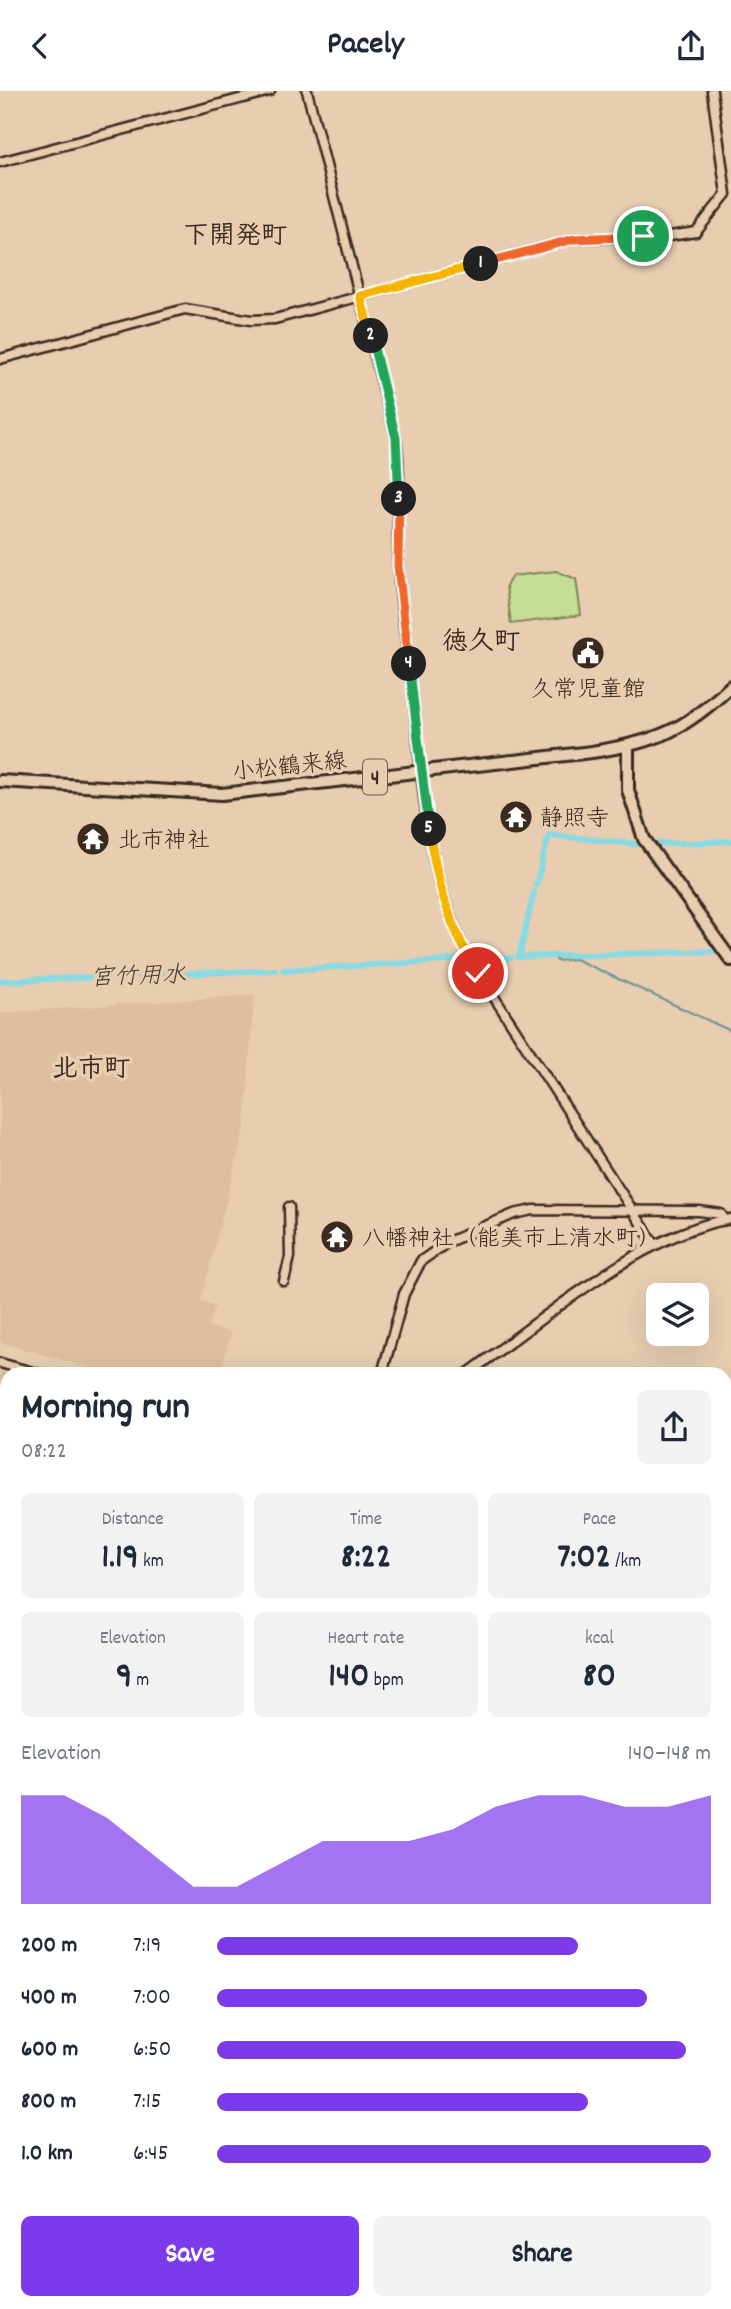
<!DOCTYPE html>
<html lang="en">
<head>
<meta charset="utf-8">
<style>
  body { margin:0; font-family:Dekko,"Klee One",sans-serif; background:#f2f2f3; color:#1f2937; height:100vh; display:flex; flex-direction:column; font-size:26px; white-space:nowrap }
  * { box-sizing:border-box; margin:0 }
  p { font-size:23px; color:#747a83 }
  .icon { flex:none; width:38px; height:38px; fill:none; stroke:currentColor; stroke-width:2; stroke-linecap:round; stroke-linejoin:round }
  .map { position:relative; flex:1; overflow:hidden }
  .side { position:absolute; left:0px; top:1276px; width:732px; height:943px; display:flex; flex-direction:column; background:#fff; border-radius:21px 21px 0 0; box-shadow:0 7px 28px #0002 }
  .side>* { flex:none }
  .fabs { position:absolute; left:646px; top:1192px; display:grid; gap:14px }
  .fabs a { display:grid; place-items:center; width:63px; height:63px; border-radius:10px; background:#fff; box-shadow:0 7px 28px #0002; font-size:35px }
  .pin { position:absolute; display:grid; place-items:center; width:60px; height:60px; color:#fff; margin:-30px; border:4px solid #fff; border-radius:50%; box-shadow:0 2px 7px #0007 }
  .km { position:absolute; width:35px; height:35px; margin:-18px; border-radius:50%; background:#222; color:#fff; font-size:19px; line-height:35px; text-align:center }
  .round { display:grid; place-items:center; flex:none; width:74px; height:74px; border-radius:10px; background:#f2f2f3 }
  .summary { display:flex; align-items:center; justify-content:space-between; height:119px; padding:0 21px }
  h1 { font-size:38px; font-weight:700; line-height:52px }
  .metrics { display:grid; grid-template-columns:repeat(3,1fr); gap:10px; height:119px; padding:7px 21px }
  .metrics div { display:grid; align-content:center; border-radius:10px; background:#f2f2f3; text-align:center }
  .metrics b { font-size:35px; font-weight:700 }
  .metrics small { font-size:19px; font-weight:400 }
  .metrics p { font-size:19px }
  .chart { height:196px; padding:14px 21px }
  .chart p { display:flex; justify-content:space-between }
  .chart svg { width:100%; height:126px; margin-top:7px; fill:#7c3aed; opacity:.7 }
  .cta { display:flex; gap:14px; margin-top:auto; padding:14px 21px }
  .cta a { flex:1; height:80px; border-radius:10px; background:#7c3aed; color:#fff; font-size:28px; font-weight:700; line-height:80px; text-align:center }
  .cta a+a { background:#f2f2f3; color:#1f2937 }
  ul { padding:0 21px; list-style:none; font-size:23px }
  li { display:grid; grid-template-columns:112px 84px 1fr; align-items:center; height:52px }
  li i { height:18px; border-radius:9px; background:#7c3aed }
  header { display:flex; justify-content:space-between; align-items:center; height:91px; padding:0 21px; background:#fff; font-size:32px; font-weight:700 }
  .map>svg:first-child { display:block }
  .built { fill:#dcbf9f }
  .green { fill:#c4de95; stroke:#80845a; stroke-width:2 }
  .water { fill:#89dae2; stroke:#6a9494; stroke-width:2 }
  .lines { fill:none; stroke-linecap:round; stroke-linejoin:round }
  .stream { stroke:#6a9494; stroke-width:2 }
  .canal { stroke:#89dae2; stroke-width:6 }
  .minor-casing { stroke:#3b2a1e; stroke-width:13 }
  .major-casing { stroke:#3b2a1e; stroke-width:16 }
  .minor { stroke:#e8cdb0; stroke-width:8 }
  .major { stroke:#e8cdb0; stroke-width:10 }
  .split-1-casing { stroke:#fff; stroke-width:14 }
  .split-2-casing { stroke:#fff; stroke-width:14 }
  .split-3-casing { stroke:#fff; stroke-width:14 }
  .split-4-casing { stroke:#fff; stroke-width:14 }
  .split-5-casing { stroke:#fff; stroke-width:14 }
  .split-6-casing { stroke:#fff; stroke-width:14 }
  .split-1 { stroke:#f0652b; stroke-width:9 }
  .split-2 { stroke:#f5b400; stroke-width:9 }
  .split-3 { stroke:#22a559; stroke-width:9 }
  .split-4 { stroke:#f0652b; stroke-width:9 }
  .split-5 { stroke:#22a559; stroke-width:9 }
  .split-6 { stroke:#f5b400; stroke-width:9 }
  .labels { text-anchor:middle; stroke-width:7; stroke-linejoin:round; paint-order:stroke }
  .shield { fill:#e8cdb0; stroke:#6f5b4a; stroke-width:2 }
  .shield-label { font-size:21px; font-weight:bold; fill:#3b2a1e }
  .poi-label { font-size:23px; fill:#3b2a1e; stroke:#e8cdb0; text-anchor:start }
  .street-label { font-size:23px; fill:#3b2a1e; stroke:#e8cdb0 }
  .water-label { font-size:24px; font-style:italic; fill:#433c32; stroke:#e8cdb0 }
  .quarter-label { font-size:26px; font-weight:bold; fill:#3b2a1e; stroke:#e8cdb0 }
</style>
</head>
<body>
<header><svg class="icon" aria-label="back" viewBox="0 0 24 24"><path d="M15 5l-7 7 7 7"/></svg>Pacely<svg class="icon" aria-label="share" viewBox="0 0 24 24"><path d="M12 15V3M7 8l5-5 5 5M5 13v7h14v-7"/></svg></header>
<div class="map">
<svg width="731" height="2218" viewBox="0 0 731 2218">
  <rect width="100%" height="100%" fill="#e8cdb0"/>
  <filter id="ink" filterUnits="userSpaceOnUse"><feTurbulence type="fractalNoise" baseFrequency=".0143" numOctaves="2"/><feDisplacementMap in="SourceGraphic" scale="14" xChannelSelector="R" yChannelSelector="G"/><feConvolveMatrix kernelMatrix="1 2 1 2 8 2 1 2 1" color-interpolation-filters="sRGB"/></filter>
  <g filter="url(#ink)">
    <!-- built -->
    <g class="built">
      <path d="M 254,904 L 245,1036 L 201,1210 L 215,1215 L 209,1235 L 231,1242 L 220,1283 L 111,1283 L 0,1251 L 0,922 Z"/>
      <path d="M 0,1281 L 7,1283 L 7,1505 L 0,1504 Z"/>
    </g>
    <!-- green -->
    <g class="green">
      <path d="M 556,480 L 576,488 L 581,524 L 511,533 L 506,495 L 512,485 Z"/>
      <path d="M 724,1623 L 731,1625 L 731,1726 L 725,1726 Z"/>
    </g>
    <!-- water -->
    <path class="water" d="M 725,1834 L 731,1839 L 731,1920 L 725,1919 Z"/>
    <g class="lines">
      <!-- stream -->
      <g class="stream">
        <path d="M 553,863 L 557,870 L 575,868 L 731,940"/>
        <path d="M 724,1476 L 731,1475"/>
        <path d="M 0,2070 L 7,2072"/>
        <path d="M 528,2212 L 553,2218"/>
      </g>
      <!-- canal -->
      <g class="canal">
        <path d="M 687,752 L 731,750"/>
        <path d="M 656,753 L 682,752"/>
        <path d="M 536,794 L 549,744 L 645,754"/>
        <path d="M 518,866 L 715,860"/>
        <path d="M 519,866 L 534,801"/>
        <path d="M 480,868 L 511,867"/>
        <path d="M 283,879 L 460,869"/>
        <path d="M 0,890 L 275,879"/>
      </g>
      <defs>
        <g id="minor">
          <path d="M 307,0 L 396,347 C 402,390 396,432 398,475 C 401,521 409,568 414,614 C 424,703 427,793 472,872 L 655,1154"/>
          <path d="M 0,71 L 270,0"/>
          <path d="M 0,268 L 185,218 L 251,229 L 275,228 L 574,148 L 670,145 L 696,141 L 726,103 L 712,0"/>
          <path d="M 284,1190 L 290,1166 L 289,1116"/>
          <path d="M 0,1272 L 40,1283"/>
          <path d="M 382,1283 L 404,1203 L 421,1170 L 448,1151 L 514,1123 L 533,1119 L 699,1120 L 721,1123 L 725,1129"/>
          <path d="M 467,1283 C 540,1231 643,1141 731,1128"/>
          <path d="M 207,2218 L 209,2212"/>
        </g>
        <g id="major">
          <path d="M 628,655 L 628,699 L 644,748 L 731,869"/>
          <path d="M 0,690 L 222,703 L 592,661 C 656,651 684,640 731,595"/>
        </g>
      </defs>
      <!-- minor casing -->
      <use href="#minor" class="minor-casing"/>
      <!-- major casing -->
      <use href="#major" class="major-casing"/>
      <!-- minor -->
      <use href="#minor" class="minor"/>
      <!-- major -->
      <use href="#major" class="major"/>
    </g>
  </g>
  <g class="lines" filter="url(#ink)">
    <defs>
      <path id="split-1" d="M 481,173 L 574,148 L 643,145"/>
      <path id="split-2" d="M 371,245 L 360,205 L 481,173"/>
      <path id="split-3" d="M 371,245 L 396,347 L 399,408"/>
      <path id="split-4" d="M 399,408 L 398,475 L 409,573"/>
      <path id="split-5" d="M 409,573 L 429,738"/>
      <path id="split-6" d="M 429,738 C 437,791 449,836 478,882"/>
    </defs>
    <!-- split-1 casing -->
    <use href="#split-1" class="split-1-casing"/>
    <!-- split-2 casing -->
    <use href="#split-2" class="split-2-casing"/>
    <!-- split-3 casing -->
    <use href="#split-3" class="split-3-casing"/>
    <!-- split-4 casing -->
    <use href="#split-4" class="split-4-casing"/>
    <!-- split-5 casing -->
    <use href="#split-5" class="split-5-casing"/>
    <!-- split-6 casing -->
    <use href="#split-6" class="split-6-casing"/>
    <!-- split-1 -->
    <use href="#split-1" class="split-1"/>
    <!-- split-2 -->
    <use href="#split-2" class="split-2"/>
    <!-- split-3 -->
    <use href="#split-3" class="split-3"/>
    <!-- split-4 -->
    <use href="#split-4" class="split-4"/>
    <!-- split-5 -->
    <use href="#split-5" class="split-5"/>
    <!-- split-6 -->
    <use href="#split-6" class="split-6"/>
  </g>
  <!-- icons -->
  <defs>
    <symbol id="civic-disc" viewBox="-11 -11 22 22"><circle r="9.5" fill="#3b2a1e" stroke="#e8cdb0"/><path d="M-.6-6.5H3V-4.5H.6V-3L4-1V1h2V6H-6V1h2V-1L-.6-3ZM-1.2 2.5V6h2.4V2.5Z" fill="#fff"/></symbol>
    <symbol id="temple-disc" viewBox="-11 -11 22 22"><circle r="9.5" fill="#3b2a1e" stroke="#e8cdb0"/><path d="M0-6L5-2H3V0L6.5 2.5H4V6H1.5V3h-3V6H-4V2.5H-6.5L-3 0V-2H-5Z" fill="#fff"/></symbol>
  </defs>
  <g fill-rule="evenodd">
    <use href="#civic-disc" x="569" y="543" width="38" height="38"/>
    <use href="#temple-disc" x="497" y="707" width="38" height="38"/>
    <use href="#temple-disc" x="74" y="729" width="38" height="38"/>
    <use href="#temple-disc" x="318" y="1127" width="38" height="38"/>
  </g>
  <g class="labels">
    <!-- shield labels -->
    <rect class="shield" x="363" y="668.5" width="24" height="35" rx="5"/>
    <g class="shield-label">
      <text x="375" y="693">4</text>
    </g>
    <!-- poi labels -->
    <g class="poi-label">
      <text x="588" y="605" text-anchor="middle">久常児童館</text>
      <text x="540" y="734">静照寺</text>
      <text x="118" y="756">北市神社</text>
      <text x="362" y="1154">八幡神社（能美市上清水町）</text>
    </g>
    <!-- street labels -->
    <g class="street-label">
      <text transform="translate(289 674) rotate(-6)" y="8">小松鶴来線</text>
    </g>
    <!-- water labels -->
    <g class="water-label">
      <text transform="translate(138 884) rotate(-2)" y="8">宮竹用水</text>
    </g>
    <!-- quarter labels -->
    <g class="quarter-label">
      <text x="235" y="152">下開発町</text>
      <text x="481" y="558">徳久町</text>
      <text x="91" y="985">北市町</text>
    </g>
  </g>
</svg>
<div class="fabs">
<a><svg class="icon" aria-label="layers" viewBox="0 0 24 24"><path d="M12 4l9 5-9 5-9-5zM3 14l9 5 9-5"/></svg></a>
</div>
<div class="pin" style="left:643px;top:145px;background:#1e9e55"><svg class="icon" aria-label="arrive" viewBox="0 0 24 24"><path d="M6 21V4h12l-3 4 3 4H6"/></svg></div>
<div class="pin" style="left:478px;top:882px;background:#d93025"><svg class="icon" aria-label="check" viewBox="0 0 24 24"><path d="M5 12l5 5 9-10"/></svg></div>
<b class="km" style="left:481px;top:173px">1</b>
<b class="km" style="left:371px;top:245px">2</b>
<b class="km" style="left:399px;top:408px">3</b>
<b class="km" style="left:409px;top:573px">4</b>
<b class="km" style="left:429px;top:738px">5</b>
<section class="side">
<div class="summary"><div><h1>Morning run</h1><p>08:22</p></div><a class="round"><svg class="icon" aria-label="share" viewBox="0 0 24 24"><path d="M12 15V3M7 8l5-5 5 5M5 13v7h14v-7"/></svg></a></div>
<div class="metrics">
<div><p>Distance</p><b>1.19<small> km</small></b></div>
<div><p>Time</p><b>8:22</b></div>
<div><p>Pace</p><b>7:02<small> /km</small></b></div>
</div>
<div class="metrics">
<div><p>Elevation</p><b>9<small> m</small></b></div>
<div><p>Heart rate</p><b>140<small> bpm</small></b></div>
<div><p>kcal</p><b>80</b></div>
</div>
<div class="chart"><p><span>Elevation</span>140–148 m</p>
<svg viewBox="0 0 160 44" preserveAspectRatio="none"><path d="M0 44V6L10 6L20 14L30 26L40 38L50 38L60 30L70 22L80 22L90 22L100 18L110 10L120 6L130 6L140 10L150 10L160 6V44z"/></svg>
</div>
<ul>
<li><b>200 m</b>7:19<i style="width:73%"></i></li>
<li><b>400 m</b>7:00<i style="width:87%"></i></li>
<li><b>600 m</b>6:50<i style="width:95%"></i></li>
<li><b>800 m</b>7:15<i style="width:75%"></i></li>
<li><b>1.0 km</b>6:45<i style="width:100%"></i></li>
</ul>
<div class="cta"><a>Save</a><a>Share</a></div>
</section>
</div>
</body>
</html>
